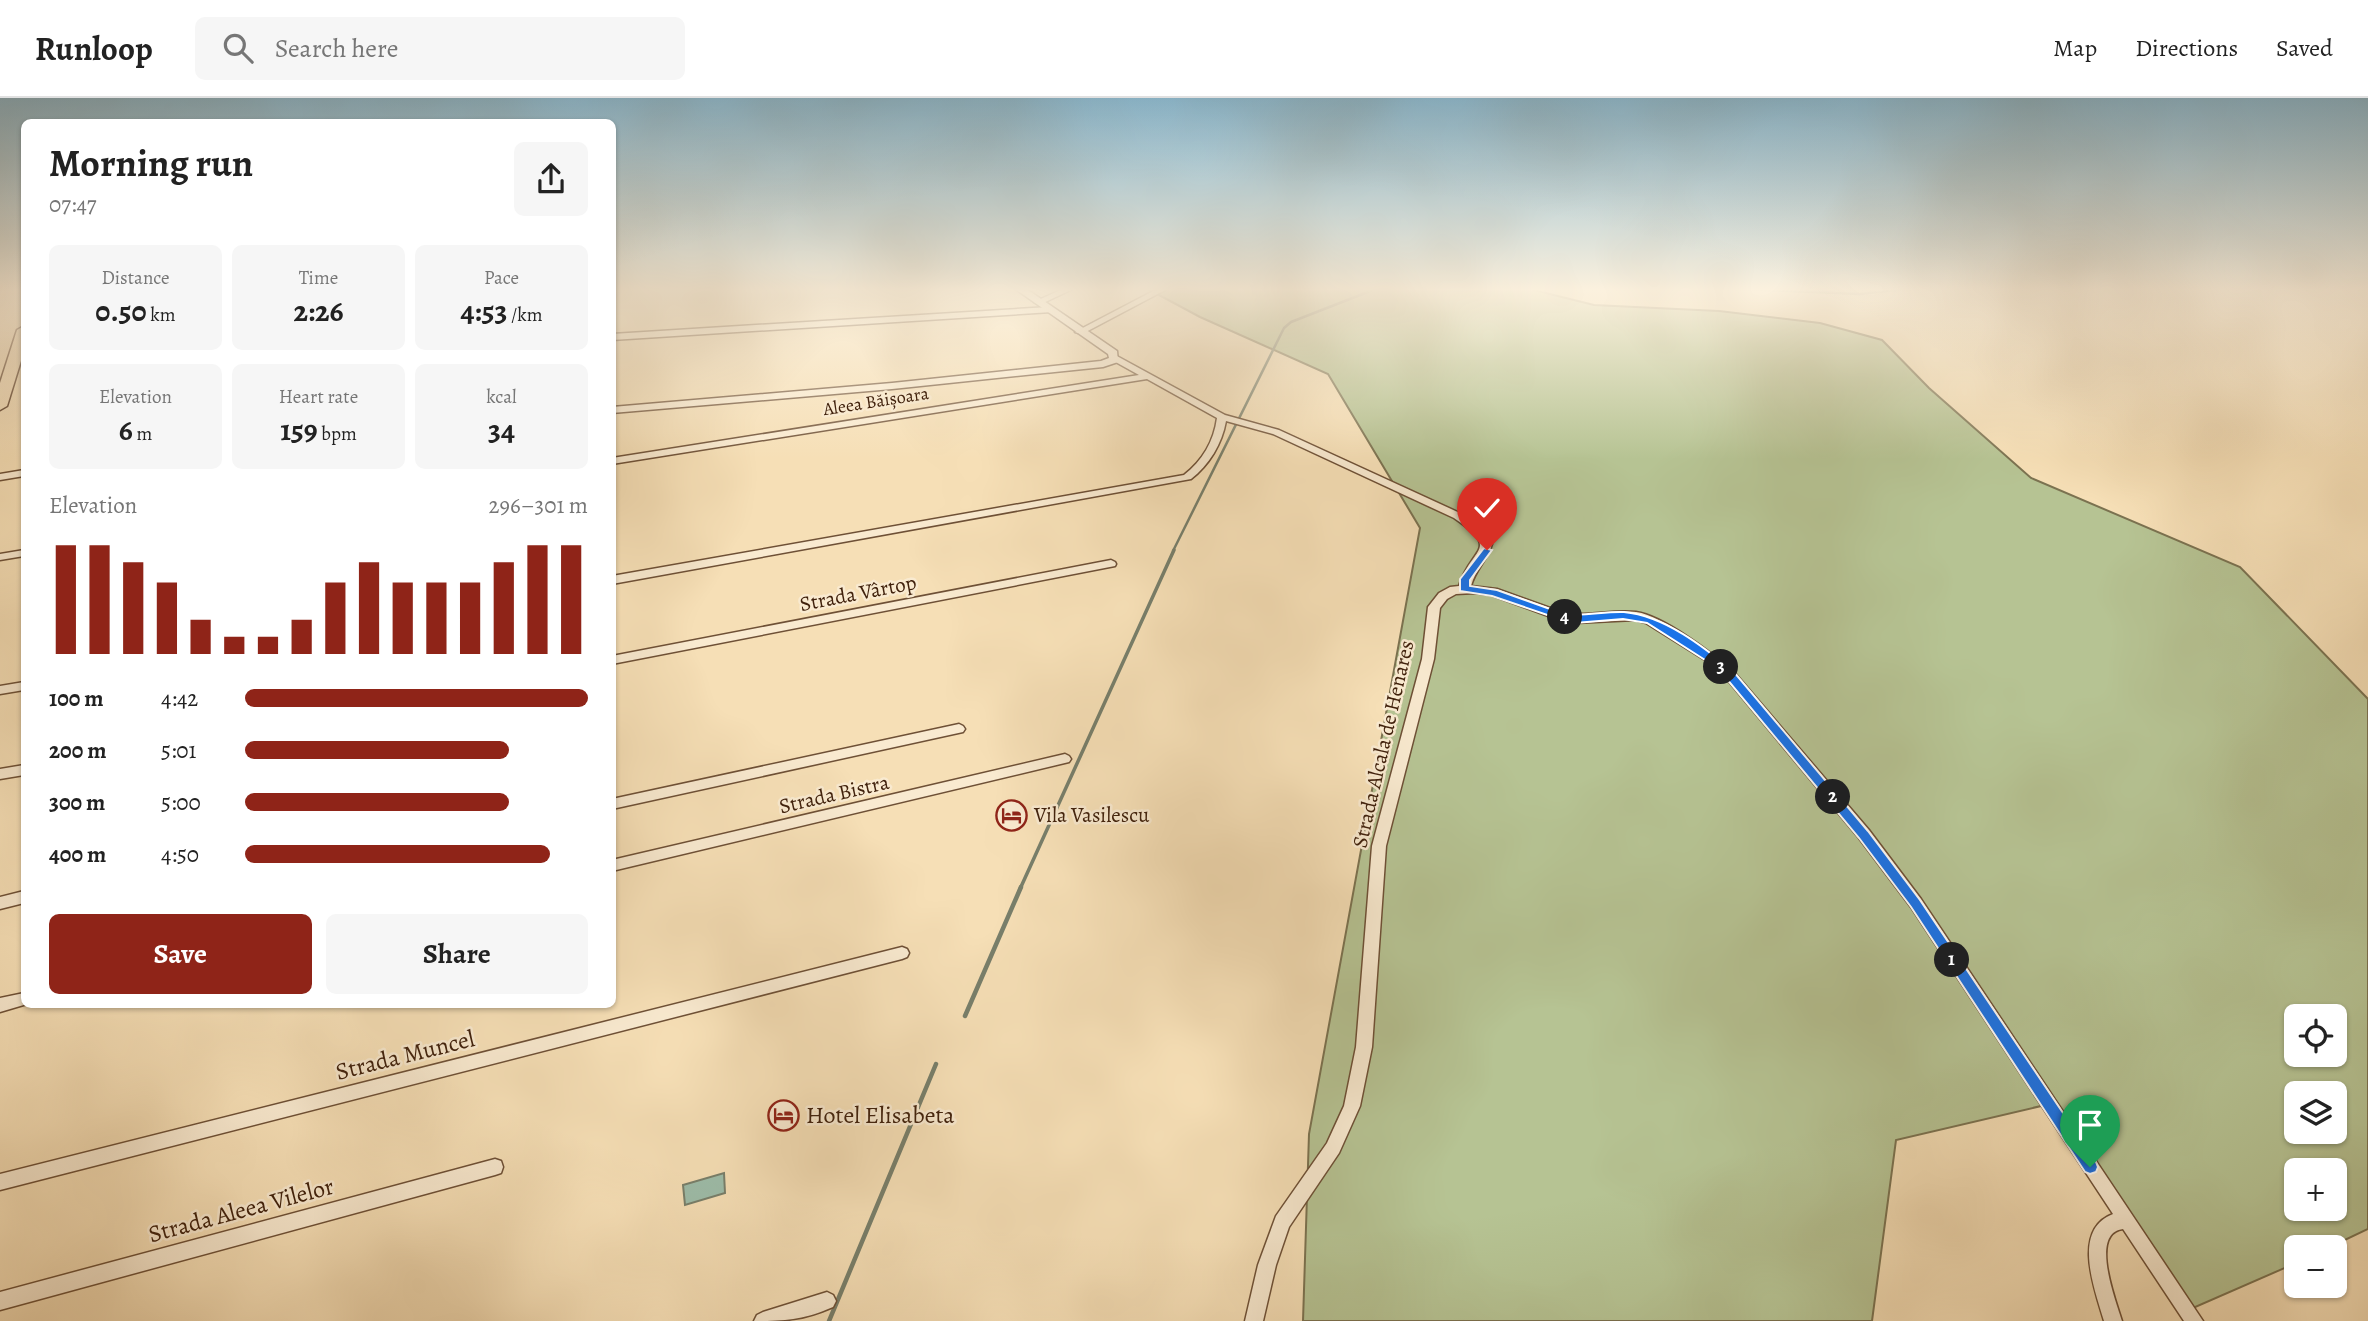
<!DOCTYPE html>
<html lang="en">
<head>
<meta charset="utf-8">
<style>
  body { margin:0; font-family:Alegreya,serif; background:#f6f6f6; color:#222; height:100vh; display:flex; flex-direction:column; font-size:26px; white-space:nowrap }
  * { box-sizing:border-box; margin:0 }
  p { font-size:23px; color:#767676 }
  .icon { flex:none; width:38px; height:38px; fill:none; stroke:currentColor; stroke-width:2; stroke-linecap:round; stroke-linejoin:round }
  .map { position:relative; flex:1; overflow:hidden }
  .sheet { position:absolute; left:21px; top:21px; width:595px; height:889px; display:flex; flex-direction:column; background:#fff; border-radius:10px; box-shadow:0 2px 5px #0004 }
  .sheet>* { flex:none }
  .tools { position:absolute; left:2284px; top:906px; display:grid; gap:14px }
  .tools a { display:grid; place-items:center; width:63px; height:63px; border-radius:10px; background:#fff; box-shadow:0 2px 5px #0004; font-size:35px }
  .pin { position:absolute; display:grid; place-items:center; width:60px; height:60px; color:#fff; margin:-72px -30px; border-radius:50% 50% 50% 0; rotate:-45deg; box-shadow:0 0 7px #0007 }
  .pin .icon { rotate:45deg }
  .km { position:absolute; width:35px; height:35px; margin:-18px; border-radius:50%; background:#222; color:#fff; font-size:19px; line-height:35px; text-align:center }
  .round { display:grid; place-items:center; flex:none; width:74px; height:74px; border-radius:10px; background:#f6f6f6 }
  .summary { display:flex; align-items:center; justify-content:space-between; height:119px; padding:0 28px }
  h1 { font-size:38px; font-weight:700; line-height:52px }
  .figures { display:grid; grid-template-columns:repeat(3,1fr); gap:10px; height:119px; padding:7px 28px }
  .figures div { display:grid; align-content:center; border-radius:10px; background:#f6f6f6; text-align:center }
  .figures b { font-size:30px; font-weight:700 }
  .figures small { font-size:19px; font-weight:400 }
  .figures p { font-size:19px }
  .chart { height:196px; padding:14px 28px }
  .chart p { display:flex; justify-content:space-between }
  .chart svg { width:100%; height:126px; margin-top:7px; stroke:#8f2418; stroke-width:6 }
  .action { display:flex; gap:14px; margin-top:auto; padding:14px 28px }
  .action a { flex:1; height:80px; border-radius:10px; background:#8f2418; color:#fff; font-size:28px; font-weight:700; line-height:80px; text-align:center }
  .action a+a { background:#f6f6f6; color:#222 }
  ul { padding:0 28px; list-style:none; font-size:23px }
  li { display:grid; grid-template-columns:112px 84px 1fr; align-items:center; height:52px }
  li i { height:18px; border-radius:9px; background:#8f2418 }
  header { display:flex; align-items:center; gap:42px; box-sizing:border-box; height:98px; padding:0 35px; background:#fff; border-bottom:2px solid #e0e0e0 }
  header strong { font-size:33px }
  nav { display:flex; gap:38px; margin-inline-start:auto; font-size:24px }
  .search { width:490px; height:63px; background:#f6f6f6; display:flex; align-items:center; gap:18px; box-sizing:border-box; padding:0 24px; border-radius:10px; color:#767676; font-size:26px }
  .map>svg:first-child { display:block }
  .green { fill:#b6c393; stroke:#7b7250; stroke-width:2; fill-rule:evenodd }
  .water { fill:#9dbdaa; stroke:#787f6b; stroke-width:2 }
  .lines { fill:none; stroke-linecap:round; stroke-linejoin:round }
  .stream-far2 { stroke:#787f6b; stroke-width:2.5 }
  .stream-far1 { stroke:#787f6b; stroke-width:3.5 }
  .stream { stroke:#787f6b; stroke-width:4.5 }
  .minor-casing { stroke:#6e5036; stroke-width:3 }
  .tertiary-casing { stroke:#6e5036; stroke-width:3 }
  .primary-casing { stroke:#40210c; stroke-width:3 }
  .minor { fill:#f9ead0; fill-rule:evenodd }
  .tertiary { fill:#f9ead0; fill-rule:evenodd }
  .primary { fill:#f6dfb6; fill-rule:evenodd }
  .route { fill:#1a73e8; stroke:#fff; stroke-width:2 }
  .labels { text-anchor:middle; stroke-width:5; stroke-linejoin:round; paint-order:stroke }
  .far-street-label { font-size:18px; fill:#40210c; stroke:#f9ead0 }
  .street-label { font-size:21px; fill:#40210c; stroke:#f9ead0 }
  .poi-label { font-size:21px; fill:#40210c; stroke:#f9ead0; text-anchor:start }
  .near-street-label { font-size:24px; fill:#40210c; stroke:#f9ead0 }
  .near-poi-label { font-size:24px; fill:#40210c; stroke:#f9ead0; text-anchor:start }
</style>
</head>
<body>
<header>
<strong>Runloop</strong>
<div class="search"><svg class="icon" aria-label="search" viewBox="0 0 24 24"><circle cx="10" cy="10" r="6"/><path d="M15 15l6 6"/></svg>Search here</div>
<nav><a>Map</a><a>Directions</a><a>Saved</a></nav>
</header>
<div class="map">
<svg width="2368" height="1223" viewBox="0 0 2368 1223">
  <rect width="100%" height="100%" fill="#f6dfb6"/>
  <filter id="stains"><feTurbulence type="fractalNoise" baseFrequency=".00286" numOctaves="4"/><feColorMatrix values="0 0 0 0 .2 0 0 0 0 .09 0 0 0 0 .02 0 0 0 .5 -.17"/></filter>
  <radialGradient id="worn" r=".72"><stop offset=".6" stop-color="#630" stop-opacity="0"/><stop offset="1" stop-color="#630" stop-opacity=".3"/></radialGradient>
  <!-- green -->
  <path class="green" d="M 1146,190 L 1526,190 L 1594,207 L 1719,213 L 1820,225 L 1882,242 L 1929,290 L 2031,380 L 2240,469 L 2368,601 L 2368,1131 L 2328,1150 L 2296,1150 L 2296,1165 L 2193,1210 L 2054,1005 L 1896,1042 L 1872,1223 L 1303,1223 L 1309,1036 L 1420,430 L 1328,276 L 1200,219 ZM 2296,919 L 2334,919 L 2334,957 L 2296,957 ZM 2296,996 L 2334,996 L 2334,1034 L 2296,1034 ZM 2296,1073 L 2334,1073 L 2334,1111 L 2296,1111 Z"/>
  <!-- water -->
  <path class="water" d="M 724,1075 L 725,1095 L 685,1107 L 683,1087 Z"/>
  <g class="lines">
    <!-- stream-far2 -->
    <g class="stream-far2">
      <path d="M 1719,190 L 1860,196 L 1914,190"/>
      <path d="M 1173,453 L 1284,230 L 1291,224 L 1378,190"/>
    </g>
    <!-- stream-far1 -->
    <path class="stream-far1" d="M 1020,791 L 1174,452"/>
    <!-- stream -->
    <g class="stream">
      <path d="M 965,918 L 1021,789"/>
      <path d="M 829,1223 L 936,966"/>
    </g>
    <defs>
      <g id="minor">
        <path d="M 1065,190 L 1075,190 L 1041,206 L 1034,204 Z"/>
        <path d="M 1159,190 L 1169,190 L 1082,236 L 1075,234 Z"/>
        <path d="M 1049,209 L 1053,212 L 1052,214 L 612,242 L 612,236 Z"/>
        <path d="M 1115,257 L 1225,317 L 1279,332 L 1462,416 L 1488,436 L 1492,446 C 1488,461 1475,472 1471,488 L 1497,491 L 1564,515 C 1588,519 1612,511 1636,514 C 1664,518 1712,555 1734,574 L 1869,732 L 1921,801 L 2203,1223 L 2184,1223 L 2123,1131 C 2089,1135 2116,1203 2122,1223 L 2104,1223 C 2095,1192 2071,1132 2113,1116 L 1911,809 L 1859,740 L 1726,580 L 1705,562 L 1646,525 L 1635,522 L 1575,525 L 1562,523 L 1491,497 L 1475,495 L 1456,496 L 1447,501 L 1440,510 L 1434,561 L 1386,748 L 1372,949 L 1360,1008 L 1339,1055 L 1289,1129 L 1276,1167 L 1263,1223 L 1245,1223 L 1258,1167 L 1276,1118 L 1327,1045 L 1344,1008 L 1356,949 L 1372,748 L 1422,561 L 1428,509 L 1439,495 L 1450,489 L 1459,488 C 1471,448 1502,453 1454,420 L 1273,336 L 1226,323 C 1222,346 1209,367 1191,381 L 612,486 L 612,478 L 1184,377 C 1202,363 1214,343 1217,320 L 1147,281 L 612,366 L 612,360 L 1139,277 L 1112,262 L 1110,260 Z"/>
        <path d="M 24,452 L 24,458 L 0,462 L 0,456 Z"/>
        <path d="M 1111,462 L 1115,464 L 1116,466 L 1115,468 L 612,566 L 612,558 Z"/>
        <path d="M 24,584 L 24,592 L 0,596 L 0,588 Z"/>
        <path d="M 959,626 L 963,628 L 965,631 L 963,634 L 612,711 L 612,701 Z"/>
        <path d="M 1065,656 L 1069,658 L 1071,661 L 1069,664 L 612,773 L 612,762 Z"/>
        <path d="M 24,667 L 24,677 L 0,681 L 0,671 Z"/>
        <path d="M 24,793 L 24,805 L 0,811 L 0,799 Z"/>
        <path d="M 902,849 L 907,851 L 909,855 L 907,859 L 902,861 L 0,1092 L 0,1076 Z"/>
        <path d="M 24,895 L 24,906 L 27,906 L 0,914 L 0,900 Z"/>
        <path d="M 495,1061 L 501,1063 L 503,1069 L 501,1075 L 495,1077 L 0,1212 L 0,1194 Z"/>
        <path d="M 827,1194 L 833,1197 L 836,1203 L 833,1209 C 803,1222 786,1223 754,1223 L 757,1217 L 763,1214 Z"/>
      </g>
      <g id="tertiary">
        <path d="M 1014,190 L 1025,190 L 1117,253 L 1118,264 L 1103,269 L 892,291 L 612,315 L 612,309 L 892,285 L 1101,263 L 1109,260 L 1108,256 Z"/>
        <path d="M 24,372 L 24,378 L 0,382 L 0,376 Z"/>
      </g>
      <path id="primary" d="M 24,228 L 24,253 L 7,308 L 0,312 L 0,285 L 17,232 Z"/>
    </defs>
    <!-- minor casing -->
    <use href="#minor" class="minor-casing"/>
    <!-- tertiary casing -->
    <use href="#tertiary" class="tertiary-casing"/>
    <!-- primary casing -->
    <use href="#primary" class="primary-casing"/>
    <!-- minor -->
    <use href="#minor" class="minor"/>
    <!-- tertiary -->
    <use href="#tertiary" class="tertiary"/>
    <!-- primary -->
    <use href="#primary" class="primary"/>
  </g>
  <!-- sky -->
  <linearGradient id="sky" x2="0" y2="1"><stop stop-color="#8ab8cf"/><stop offset="0.53" stop-color="#fbf1de"/><stop offset="1" stop-color="#fbf1de" stop-opacity="0"/></linearGradient>
  <rect width="2368" height="361" fill="url(#sky)"/>
  <!-- route -->
  <path class="route" d="M 1484,450 L 1492,452 L 1470,482 L 1470,488 L 1497,492 L 1564,516 C 1584,519 1604,513 1624,514 C 1665,518 1704,549 1734,574 L 1868,733 L 1920,802 L 2096,1064 L 2098,1069 L 2096,1074 L 2090,1076 L 2085,1074 L 1911,809 L 1859,740 L 1726,580 L 1705,562 L 1647,525 L 1623,521 L 1575,525 L 1562,522 L 1492,498 L 1460,493 L 1460,481 Z"/>
  <!-- icons -->
  <defs>
    <symbol id="hotel-ring" viewBox="-11 -11 22 22"><circle r="9.5" fill="#f9ead0" stroke="#8f2418" stroke-width="1.5"/><path d="M-6-4.5h1.5V1H6V5H4.5V3h-9V5H-6ZM-4 0a1.8 1.8 0 1 1 3.6 0ZM.5 0V-2.5h3Q6-2.5 6 0Z" fill="#8f2418"/></symbol>
  </defs>
  <g fill-rule="evenodd">
    <use href="#hotel-ring" x="994" y="700" width="35" height="35"/>
    <use href="#hotel-ring" x="766" y="1000" width="35" height="35"/>
  </g>
  <g class="labels">
    <!-- far-street labels -->
    <g class="far-street-label">
      <text transform="translate(876 303) rotate(-9)" y="6">Aleea Băișoara</text>
    </g>
    <!-- street labels -->
    <g class="street-label">
      <text transform="translate(858 495) rotate(-11)" y="7">Strada Vârtop</text>
      <text transform="translate(1383 646) rotate(-77)" y="7">Strada Alcala de Henares</text>
      <text transform="translate(834 696) rotate(-13)" y="7">Strada Bistra</text>
    </g>
    <!-- poi labels -->
    <g class="poi-label">
      <text x="1034" y="724">Vila Vasilescu</text>
    </g>
    <!-- near-street labels -->
    <g class="near-street-label">
      <text transform="translate(405 957) rotate(-14)" y="8">Strada Muncel</text>
      <text transform="translate(241 1112) rotate(-15)" y="8">Strada Aleea Vilelor</text>
    </g>
    <!-- near-poi labels -->
    <g class="near-poi-label">
      <text x="806" y="1025">Hotel Elisabeta</text>
    </g>
  </g>
  <rect width="100%" height="100%" filter="url(#stains)"/>
  <rect width="100%" height="100%" fill="url(#worn)"/>
</svg>
<div class="tools">
<a><svg class="icon" aria-label="locate" viewBox="0 0 24 24"><circle cx="12" cy="12" r="6"/><path d="M12 2v4M12 18v4M2 12h4M18 12h4"/></svg></a>
<a><svg class="icon" aria-label="layers" viewBox="0 0 24 24"><path d="M12 4l9 5-9 5-9-5zM3 14l9 5 9-5"/></svg></a>
<a>+</a>
<a>−</a>
</div>
<div class="pin" style="left:2090px;top:1069px;background:#1e9e55"><svg class="icon" aria-label="arrive" viewBox="0 0 24 24"><path d="M6 21V4h12l-3 4 3 4H6"/></svg></div>
<div class="pin" style="left:1487px;top:452px;background:#d93025"><svg class="icon" aria-label="check" viewBox="0 0 24 24"><path d="M5 12l5 5 9-10"/></svg></div>
<b class="km" style="left:1952px;top:862px">1</b>
<b class="km" style="left:1833px;top:699px">2</b>
<b class="km" style="left:1721px;top:569px">3</b>
<b class="km" style="left:1565px;top:519px">4</b>
<section class="sheet">
<div class="summary"><div><h1>Morning run</h1><p>07:47</p></div><a class="round"><svg class="icon" aria-label="share" viewBox="0 0 24 24"><path d="M12 15V3M7 8l5-5 5 5M5 13v7h14v-7"/></svg></a></div>
<div class="figures">
<div><p>Distance</p><b>0.50<small> km</small></b></div>
<div><p>Time</p><b>2:26</b></div>
<div><p>Pace</p><b>4:53<small> /km</small></b></div>
</div>
<div class="figures">
<div><p>Elevation</p><b>6<small> m</small></b></div>
<div><p>Heart rate</p><b>159<small> bpm</small></b></div>
<div><p>kcal</p><b>34</b></div>
</div>
<div class="chart"><p><span>Elevation</span>296–301 m</p>
<svg viewBox="0 0 160 44" preserveAspectRatio="none"><path d="M5 44V6M15 44V6M25 44V12M35 44V19M45 44V32M55 44V38M65 44V38M75 44V32M85 44V19M95 44V12M105 44V19M115 44V19M125 44V19M135 44V12M145 44V6M155 44V6"/></svg>
</div>
<ul>
<li><b>100 m</b>4:42<i style="width:100%"></i></li>
<li><b>200 m</b>5:01<i style="width:77%"></i></li>
<li><b>300 m</b>5:00<i style="width:77%"></i></li>
<li><b>400 m</b>4:50<i style="width:89%"></i></li>
</ul>
<div class="action"><a>Save</a><a>Share</a></div>
</section>
</div>
</body>
</html>
